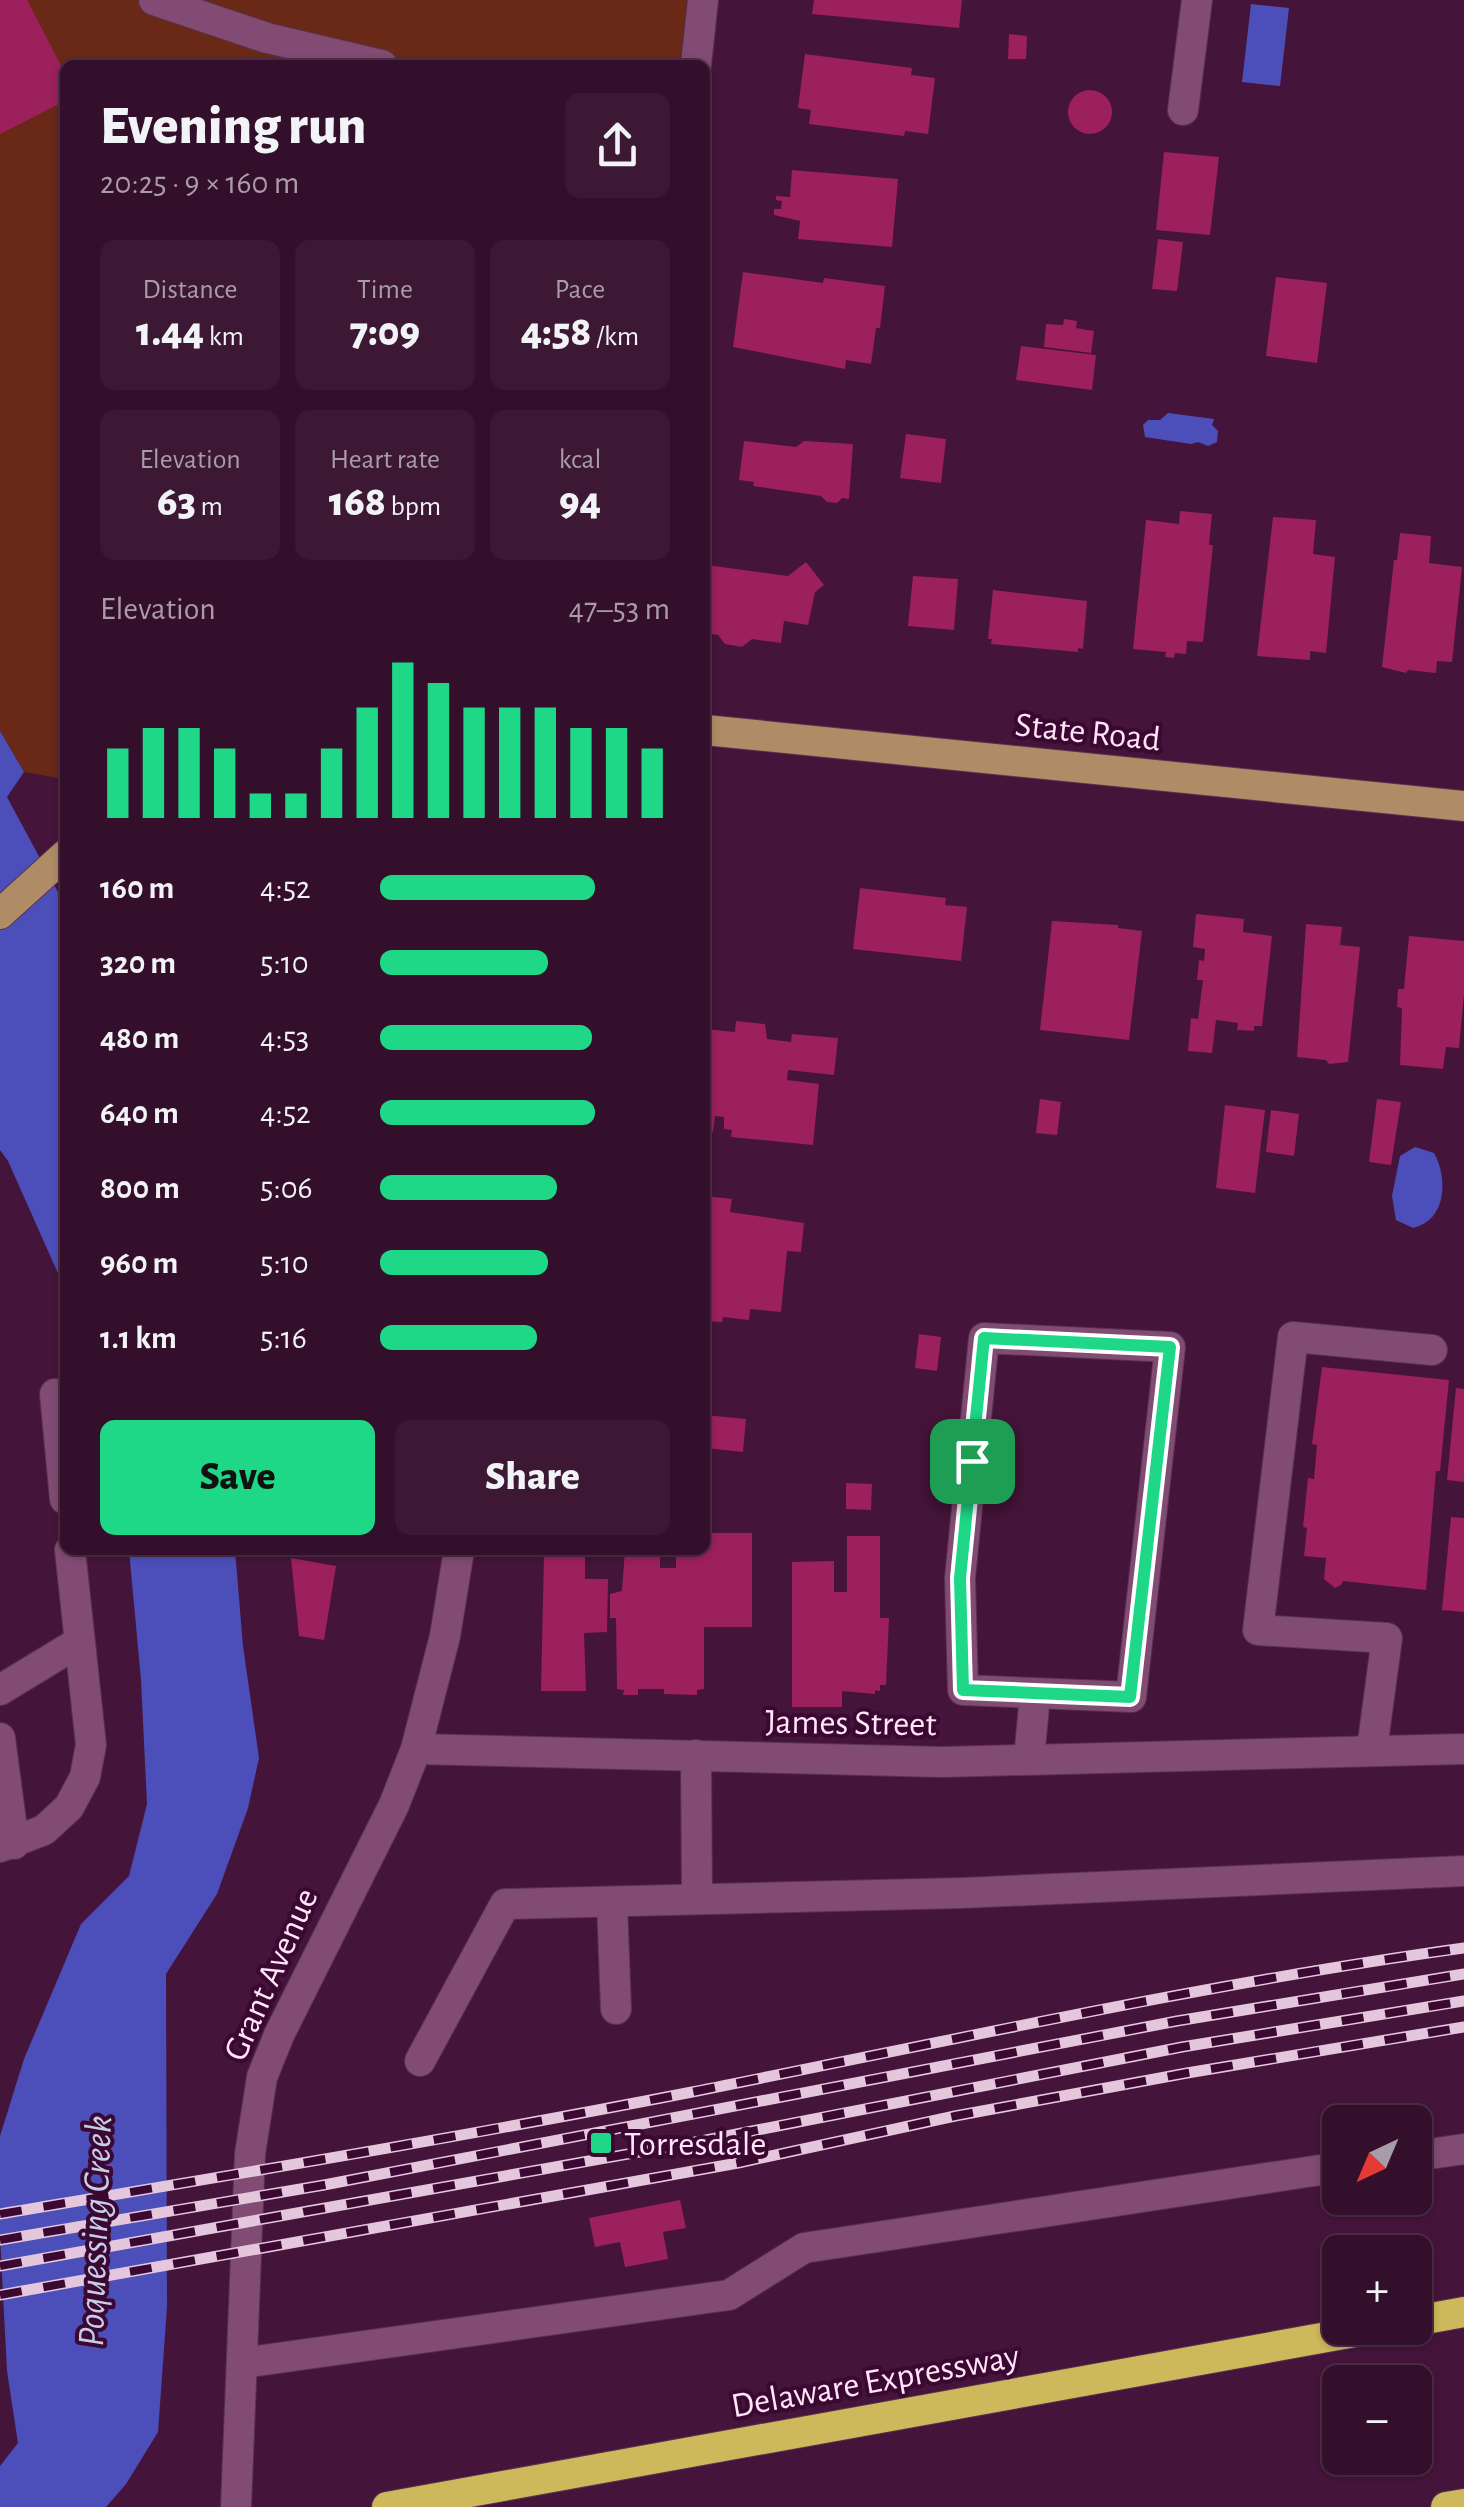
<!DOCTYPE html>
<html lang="en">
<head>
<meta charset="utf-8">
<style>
  body { margin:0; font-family:"Alegreya Sans",sans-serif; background:#3c1834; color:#f1f3f6; height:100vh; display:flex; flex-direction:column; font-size:38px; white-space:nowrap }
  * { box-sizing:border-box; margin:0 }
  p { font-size:32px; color:#a99ca9 }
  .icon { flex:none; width:55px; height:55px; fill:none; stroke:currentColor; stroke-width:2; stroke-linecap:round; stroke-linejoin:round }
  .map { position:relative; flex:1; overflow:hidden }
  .sheet { position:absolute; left:60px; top:60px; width:650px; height:1495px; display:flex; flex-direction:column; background:#340f2c; border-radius:15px; box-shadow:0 2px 8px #0004,0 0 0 2px #4e2f48 }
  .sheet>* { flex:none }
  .needle { width:65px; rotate:224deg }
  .controls { position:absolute; left:1322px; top:2105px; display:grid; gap:20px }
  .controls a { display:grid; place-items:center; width:110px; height:110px; border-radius:15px; background:#340f2c; box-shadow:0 2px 8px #0004,0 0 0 2px #4e2f48; font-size:50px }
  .pin { position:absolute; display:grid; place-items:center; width:85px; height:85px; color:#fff; margin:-42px; border-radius:20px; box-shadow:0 5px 15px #0006 }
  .round { display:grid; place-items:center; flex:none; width:105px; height:105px; border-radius:15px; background:#3c1834 }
  .head { display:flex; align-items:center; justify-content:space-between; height:170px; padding:0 40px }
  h1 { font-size:55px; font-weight:800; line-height:75px }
  .stats { display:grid; grid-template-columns:repeat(3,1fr); gap:15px; height:170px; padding:10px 40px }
  .stats div { display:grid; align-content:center; border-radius:15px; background:#3c1834; text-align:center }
  .stats b { font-size:42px; font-weight:800 }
  .stats small { font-size:28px; font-weight:400 }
  .stats p { font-size:28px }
  .chart { height:280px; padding:20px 40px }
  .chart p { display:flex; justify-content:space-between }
  .chart svg { width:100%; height:180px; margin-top:10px; stroke:#1ed888; stroke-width:6 }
  .primary-button { display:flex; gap:20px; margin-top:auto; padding:20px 40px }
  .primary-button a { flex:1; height:115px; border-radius:15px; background:#1ed888; color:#111; font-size:40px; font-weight:800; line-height:115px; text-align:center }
  .primary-button a+a { background:#3c1834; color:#f1f3f6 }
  ul { padding:0 40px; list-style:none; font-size:32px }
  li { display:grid; grid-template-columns:160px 120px 1fr; align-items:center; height:75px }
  li i { height:25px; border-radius:12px; background:#1ed888 }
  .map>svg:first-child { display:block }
  .green { fill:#692916 }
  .water { fill:#4c4fb9 }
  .building { fill:#9b205b }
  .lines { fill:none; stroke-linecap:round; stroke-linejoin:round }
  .minor-casing { stroke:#583250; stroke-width:32 }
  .major-casing { stroke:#583250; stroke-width:32 }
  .highway-casing { stroke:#583250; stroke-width:32 }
  .minor { stroke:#814b73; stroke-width:30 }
  .major { stroke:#af8c65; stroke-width:30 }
  .highway { stroke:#cdb85b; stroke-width:30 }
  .rail-casing { stroke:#e4c7dc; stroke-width:11 }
  .rail { stroke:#3a0830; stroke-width:8; stroke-dasharray:22; stroke-linecap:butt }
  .route-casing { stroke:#fff; stroke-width:20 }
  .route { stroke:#1ed888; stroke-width:12 }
  .poi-dot { fill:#1ed888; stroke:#3a0830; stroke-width:4 }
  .labels { text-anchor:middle; stroke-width:8; stroke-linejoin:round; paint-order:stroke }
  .street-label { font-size:35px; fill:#ffe5f7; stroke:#3a0830 }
  .poi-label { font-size:35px; fill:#ffe5f7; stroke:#3a0830; text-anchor:start }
  .water-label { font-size:38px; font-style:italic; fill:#c7cde8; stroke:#3a0830 }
</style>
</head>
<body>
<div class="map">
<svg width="1464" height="2507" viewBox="0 0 1464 2507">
  <rect width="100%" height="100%" fill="#45143a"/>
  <!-- green -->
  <path class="green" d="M 0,0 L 687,0 L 680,65 L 65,65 L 65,779 L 24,772 L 0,731 Z"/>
  <!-- water -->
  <g class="water">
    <path d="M 1251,4 L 1289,8 L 1280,86 L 1242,82 Z"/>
    <path d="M 1168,413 L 1214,419 L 1212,425 L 1218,431 L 1217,442 L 1208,446 L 1198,442 L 1191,444 L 1145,437 L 1143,425 L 1148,420 L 1160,420 Z"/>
    <path d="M 0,731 L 24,772 L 7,797 L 65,905 L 65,1289 L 8,1161 L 0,1150 Z"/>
    <path d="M 1415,1147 L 1434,1153 C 1448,1178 1447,1220 1413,1228 L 1396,1220 L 1392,1196 L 1400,1156 Z"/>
    <path d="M 129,1550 L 235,1550 L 243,1646 L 259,1758 L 248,1808 L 217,1894 L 166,1974 L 167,2307 L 158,2432 L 126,2484 L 106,2507 L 0,2507 L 0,2466 L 18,2443 L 7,2371 L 0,2236 L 0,2136 L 24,2059 L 81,1924 L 129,1876 L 147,1804 L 141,1680 Z"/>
  </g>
  <!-- building -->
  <g class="building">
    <path d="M 0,0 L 27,0 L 65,73 L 65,101 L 0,134 Z"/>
    <path d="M 814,0 L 962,0 L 959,28 L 812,14 Z"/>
    <path d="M 1009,34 L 1027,36 L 1026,59 L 1008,59 Z"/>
    <path d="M 805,54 L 912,68 L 911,75 L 935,78 L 928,134 L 905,131 L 904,136 L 809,124 L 811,110 L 798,108 Z"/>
    <circle cx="1090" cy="112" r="22"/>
    <path d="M 1164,152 L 1219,157 L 1210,235 L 1156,230 Z"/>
    <path d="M 792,170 L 898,179 L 892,247 L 798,239 L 800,221 L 774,215 L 774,209 L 781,209 L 782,201 L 776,200 L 776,196 L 790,197 Z"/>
    <path d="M 1158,239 L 1183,242 L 1177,291 L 1152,289 Z"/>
    <path d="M 743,272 L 823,283 L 824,278 L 885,286 L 880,328 L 876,328 L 871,364 L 846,360 L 845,369 L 733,347 Z"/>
    <path d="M 1276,277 L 1327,283 L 1317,363 L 1266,356 Z"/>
    <path d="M 1064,319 L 1077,321 L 1076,328 L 1094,331 L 1091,353 L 1044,347 L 1046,324 L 1063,325 Z"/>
    <path d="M 1021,346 L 1096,355 L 1092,390 L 1016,380 Z"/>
    <path d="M 906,434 L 946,439 L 941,483 L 900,478 Z"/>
    <path d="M 744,441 L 796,447 L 804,441 L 853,444 L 849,499 L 842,498 L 837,503 L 827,502 L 821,496 L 753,486 L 754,482 L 739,480 Z"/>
    <path d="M 1180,511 L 1212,514 L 1209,545 L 1213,545 L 1203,642 L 1187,641 L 1186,654 L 1175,653 L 1174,658 L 1165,657 L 1166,652 L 1133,649 L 1146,520 L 1179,524 Z"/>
    <path d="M 1273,517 L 1316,520 L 1313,554 L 1335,557 L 1326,653 L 1310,651 L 1310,660 L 1257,656 Z"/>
    <path d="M 1400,533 L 1431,536 L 1429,563 L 1462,567 L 1452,662 L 1437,661 L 1436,673 L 1408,670 L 1406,673 L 1382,667 L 1394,560 L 1397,560 Z"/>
    <path d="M 806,562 L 824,585 L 815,592 L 808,625 L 784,621 L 781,643 L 752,639 L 742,647 L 725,644 L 718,635 L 705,633 L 706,565 L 788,576 Z"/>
    <path d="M 913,576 L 958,579 L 954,630 L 908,626 Z"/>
    <path d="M 993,590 L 1087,601 L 1083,649 L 1078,648 L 1078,652 L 991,644 L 992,639 L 988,639 Z"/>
    <path d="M 860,888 L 946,898 L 945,905 L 967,907 L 961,961 L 853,949 Z"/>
    <path d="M 1196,914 L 1244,919 L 1243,932 L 1272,936 L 1262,1026 L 1254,1026 L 1254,1031 L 1237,1030 L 1238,1023 L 1216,1020 L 1212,1053 L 1188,1051 L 1191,1018 L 1198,1019 L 1203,980 L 1197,980 L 1199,960 L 1204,961 L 1205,949 L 1193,947 Z"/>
    <path d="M 1052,921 L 1118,925 L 1118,928 L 1142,931 L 1129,1040 L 1040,1030 Z"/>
    <path d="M 1306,924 L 1342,927 L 1340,945 L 1360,947 L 1348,1062 L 1329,1064 L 1326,1060 L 1297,1057 Z"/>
    <path d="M 1409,936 L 1464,941 L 1464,994 L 1459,1048 L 1446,1047 L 1443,1069 L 1400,1065 L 1402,1008 L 1397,1007 L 1398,989 L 1404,989 Z"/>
    <path d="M 736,1021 L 765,1024 L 767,1039 L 791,1042 L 792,1034 L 838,1038 L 834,1075 L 788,1070 L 787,1080 L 819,1084 L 813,1145 L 731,1137 L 732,1130 L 724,1129 L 724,1117 L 715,1116 L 713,1132 L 705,1132 L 705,1029 L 735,1032 Z"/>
    <path d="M 1040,1099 L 1061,1102 L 1057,1135 L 1036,1133 Z"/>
    <path d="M 1377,1099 L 1401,1102 L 1391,1165 L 1369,1162 Z"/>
    <path d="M 1225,1105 L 1265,1110 L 1255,1193 L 1216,1188 Z"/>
    <path d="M 1271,1110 L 1299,1114 L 1294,1156 L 1266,1152 Z"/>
    <path d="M 705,1196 L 732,1199 L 730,1212 L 804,1223 L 801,1252 L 787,1251 L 781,1312 L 750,1309 L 749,1320 L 723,1317 L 722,1322 L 705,1321 Z"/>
    <path d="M 919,1334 L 941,1337 L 937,1371 L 915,1368 Z"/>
    <path d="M 1322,1367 L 1449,1380 L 1440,1471 L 1436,1471 L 1426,1590 L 1343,1581 L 1341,1585 L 1335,1588 L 1324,1579 L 1326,1558 L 1304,1556 L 1307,1528 L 1303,1527 L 1308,1478 L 1314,1479 L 1317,1445 L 1312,1444 Z"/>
    <path d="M 1456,1388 L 1464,1389 L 1464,1482 L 1447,1480 Z"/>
    <path d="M 705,1415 L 746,1419 L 743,1452 L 705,1448 Z"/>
    <path d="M 846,1483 L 872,1484 L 871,1510 L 846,1509 Z"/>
    <path d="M 1451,1517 L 1464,1518 L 1464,1612 L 1442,1610 Z"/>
    <path d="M 705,1533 L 752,1533 L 752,1627 L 704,1627 L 704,1689 L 697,1690 L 697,1695 L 664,1694 L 664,1689 L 638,1689 L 638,1695 L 623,1695 L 624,1690 L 617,1689 L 616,1618 L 610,1618 L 610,1594 L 622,1591 L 625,1550 L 660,1550 L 660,1568 L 676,1568 L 676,1550 L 705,1550 Z"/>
    <path d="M 847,1536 L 880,1536 L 880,1618 L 889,1618 L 886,1685 L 880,1685 L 880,1691 L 875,1690 L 875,1694 L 842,1691 L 842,1707 L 792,1707 L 792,1562 L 834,1561 L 834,1592 L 847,1592 Z"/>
    <path d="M 544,1553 L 585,1554 L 585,1579 L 608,1579 L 607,1632 L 584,1633 L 586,1691 L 541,1691 Z"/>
    <path d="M 291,1558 L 336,1566 L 324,1640 L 299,1636 Z"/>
    <path d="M 680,2200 L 686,2228 L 663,2232 L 668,2259 L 625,2267 L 620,2242 L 595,2247 L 589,2218 Z"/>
  </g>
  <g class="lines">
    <defs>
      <g id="minor">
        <path d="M 154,0 L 267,38 L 382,65"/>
        <path d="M 696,65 L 703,0"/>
        <path d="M 1183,110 L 1197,0"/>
        <path d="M 984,1338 L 1170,1347 L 1131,1697 L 963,1690 L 960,1578 Z"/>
        <path d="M 55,1394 L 65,1499"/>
        <path d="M 0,1690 L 79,1642"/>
        <path d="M 0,1738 L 14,1844"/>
        <path d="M 416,1749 L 942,1762 L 1464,1749"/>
        <path d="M 1372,1749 L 1387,1638 L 1258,1630 L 1293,1337 L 1432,1350"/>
        <path d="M 696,1755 L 697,1899"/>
        <path d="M 1029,1759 L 1035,1695"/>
        <path d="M 0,1847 L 44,1830 L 69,1807 L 85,1777 L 91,1745 L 70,1550"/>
        <path d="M 612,1902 L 616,2009"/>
        <path d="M 420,2061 L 505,1904 L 962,1893 L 1464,1871"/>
        <path d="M 1415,2156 L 1464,2149"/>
        <path d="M 242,2363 L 729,2295 L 804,2248 L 1340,2167"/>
        <path d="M 236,2507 L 250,2154 L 262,2077 L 279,2035 L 394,1805 L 416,1749 L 445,1636 L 459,1550"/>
      </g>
      <g id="major">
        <path d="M 705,730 L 1464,806"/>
        <path d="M 0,914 L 65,855"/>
      </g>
      <g id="highway">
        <path d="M 1415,2321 L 1464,2312"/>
        <path d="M 387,2507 L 1377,2328"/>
        <path d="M 1446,2507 L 1464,2504"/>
      </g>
    </defs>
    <!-- minor casing -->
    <use href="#minor" class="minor-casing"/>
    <!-- major casing -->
    <use href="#major" class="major-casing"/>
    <!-- highway casing -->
    <use href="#highway" class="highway-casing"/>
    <!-- minor -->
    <use href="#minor" class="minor"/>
    <!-- major -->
    <use href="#major" class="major"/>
    <!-- highway -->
    <use href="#highway" class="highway"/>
    <defs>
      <g id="rail">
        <path d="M 0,2214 C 231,2175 462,2137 692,2092 C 949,2041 1204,1984 1464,1948"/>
        <path d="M 0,2240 L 324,2185 L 1177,2021 L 1464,1974"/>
        <path d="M 0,2266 L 701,2141 L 1182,2047 L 1464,2001"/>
        <path d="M 0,2295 L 738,2163 L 955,2116 L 1187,2073 L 1464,2027"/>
      </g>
    </defs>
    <!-- rail casing -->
    <use href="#rail" class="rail-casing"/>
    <!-- rail -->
    <use href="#rail" class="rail"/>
  </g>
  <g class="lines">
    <defs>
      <path id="route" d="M 984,1338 L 1170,1347 L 1130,1697 L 963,1690 L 960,1578 Z"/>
    </defs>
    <!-- route casing -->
    <use href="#route" class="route-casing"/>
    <!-- route -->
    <use href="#route" class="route"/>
  </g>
  <!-- markers -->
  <rect class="poi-dot" x="589" y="2131" width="24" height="24" rx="5"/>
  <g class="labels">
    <!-- street labels -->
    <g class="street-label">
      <text transform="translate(1088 731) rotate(6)" y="12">State Road</text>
      <text transform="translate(851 1722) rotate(1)" y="12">James Street</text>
      <text transform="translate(270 1974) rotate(-66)" y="12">Grant Avenue</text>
      <text transform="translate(875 2380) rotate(-10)" y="12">Delaware Expressway</text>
    </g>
    <!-- poi labels -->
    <g class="poi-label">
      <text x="624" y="2155">Torresdale</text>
    </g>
    <!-- water labels -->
    <g class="water-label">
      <text transform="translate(94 2231) rotate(-88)" y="13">Poquessing Creek</text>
    </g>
  </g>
</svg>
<div class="controls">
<a><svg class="needle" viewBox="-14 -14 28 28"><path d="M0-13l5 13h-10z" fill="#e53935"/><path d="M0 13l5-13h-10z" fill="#a99ca9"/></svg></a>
<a>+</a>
<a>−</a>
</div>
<div class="pin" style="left:972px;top:1461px;background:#1e9e55"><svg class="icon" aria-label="arrive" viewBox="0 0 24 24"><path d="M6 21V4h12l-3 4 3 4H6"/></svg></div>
<section class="sheet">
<div class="head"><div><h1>Evening run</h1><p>20:25 · 9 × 160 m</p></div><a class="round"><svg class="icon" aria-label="share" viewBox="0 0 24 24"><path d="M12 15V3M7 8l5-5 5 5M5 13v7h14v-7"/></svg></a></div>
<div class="stats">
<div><p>Distance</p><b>1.44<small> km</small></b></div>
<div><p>Time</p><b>7:09</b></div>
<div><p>Pace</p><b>4:58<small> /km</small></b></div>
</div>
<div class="stats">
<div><p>Elevation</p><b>63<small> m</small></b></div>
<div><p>Heart rate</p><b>168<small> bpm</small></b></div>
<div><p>kcal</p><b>94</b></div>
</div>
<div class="chart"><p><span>Elevation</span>47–53 m</p>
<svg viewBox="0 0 160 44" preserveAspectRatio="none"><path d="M5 44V27M15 44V22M25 44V22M35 44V27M45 44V38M55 44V38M65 44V27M75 44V17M85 44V6M95 44V11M105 44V17M115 44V17M125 44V17M135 44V22M145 44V22M155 44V27"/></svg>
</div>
<ul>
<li><b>160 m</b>4:52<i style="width:74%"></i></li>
<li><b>320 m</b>5:10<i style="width:58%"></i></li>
<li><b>480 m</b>4:53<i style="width:73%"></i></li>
<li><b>640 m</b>4:52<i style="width:74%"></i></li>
<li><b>800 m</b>5:06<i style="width:61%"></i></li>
<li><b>960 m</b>5:10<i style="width:58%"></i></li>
<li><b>1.1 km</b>5:16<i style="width:54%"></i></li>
</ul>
<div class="primary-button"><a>Save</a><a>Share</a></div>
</section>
</div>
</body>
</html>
